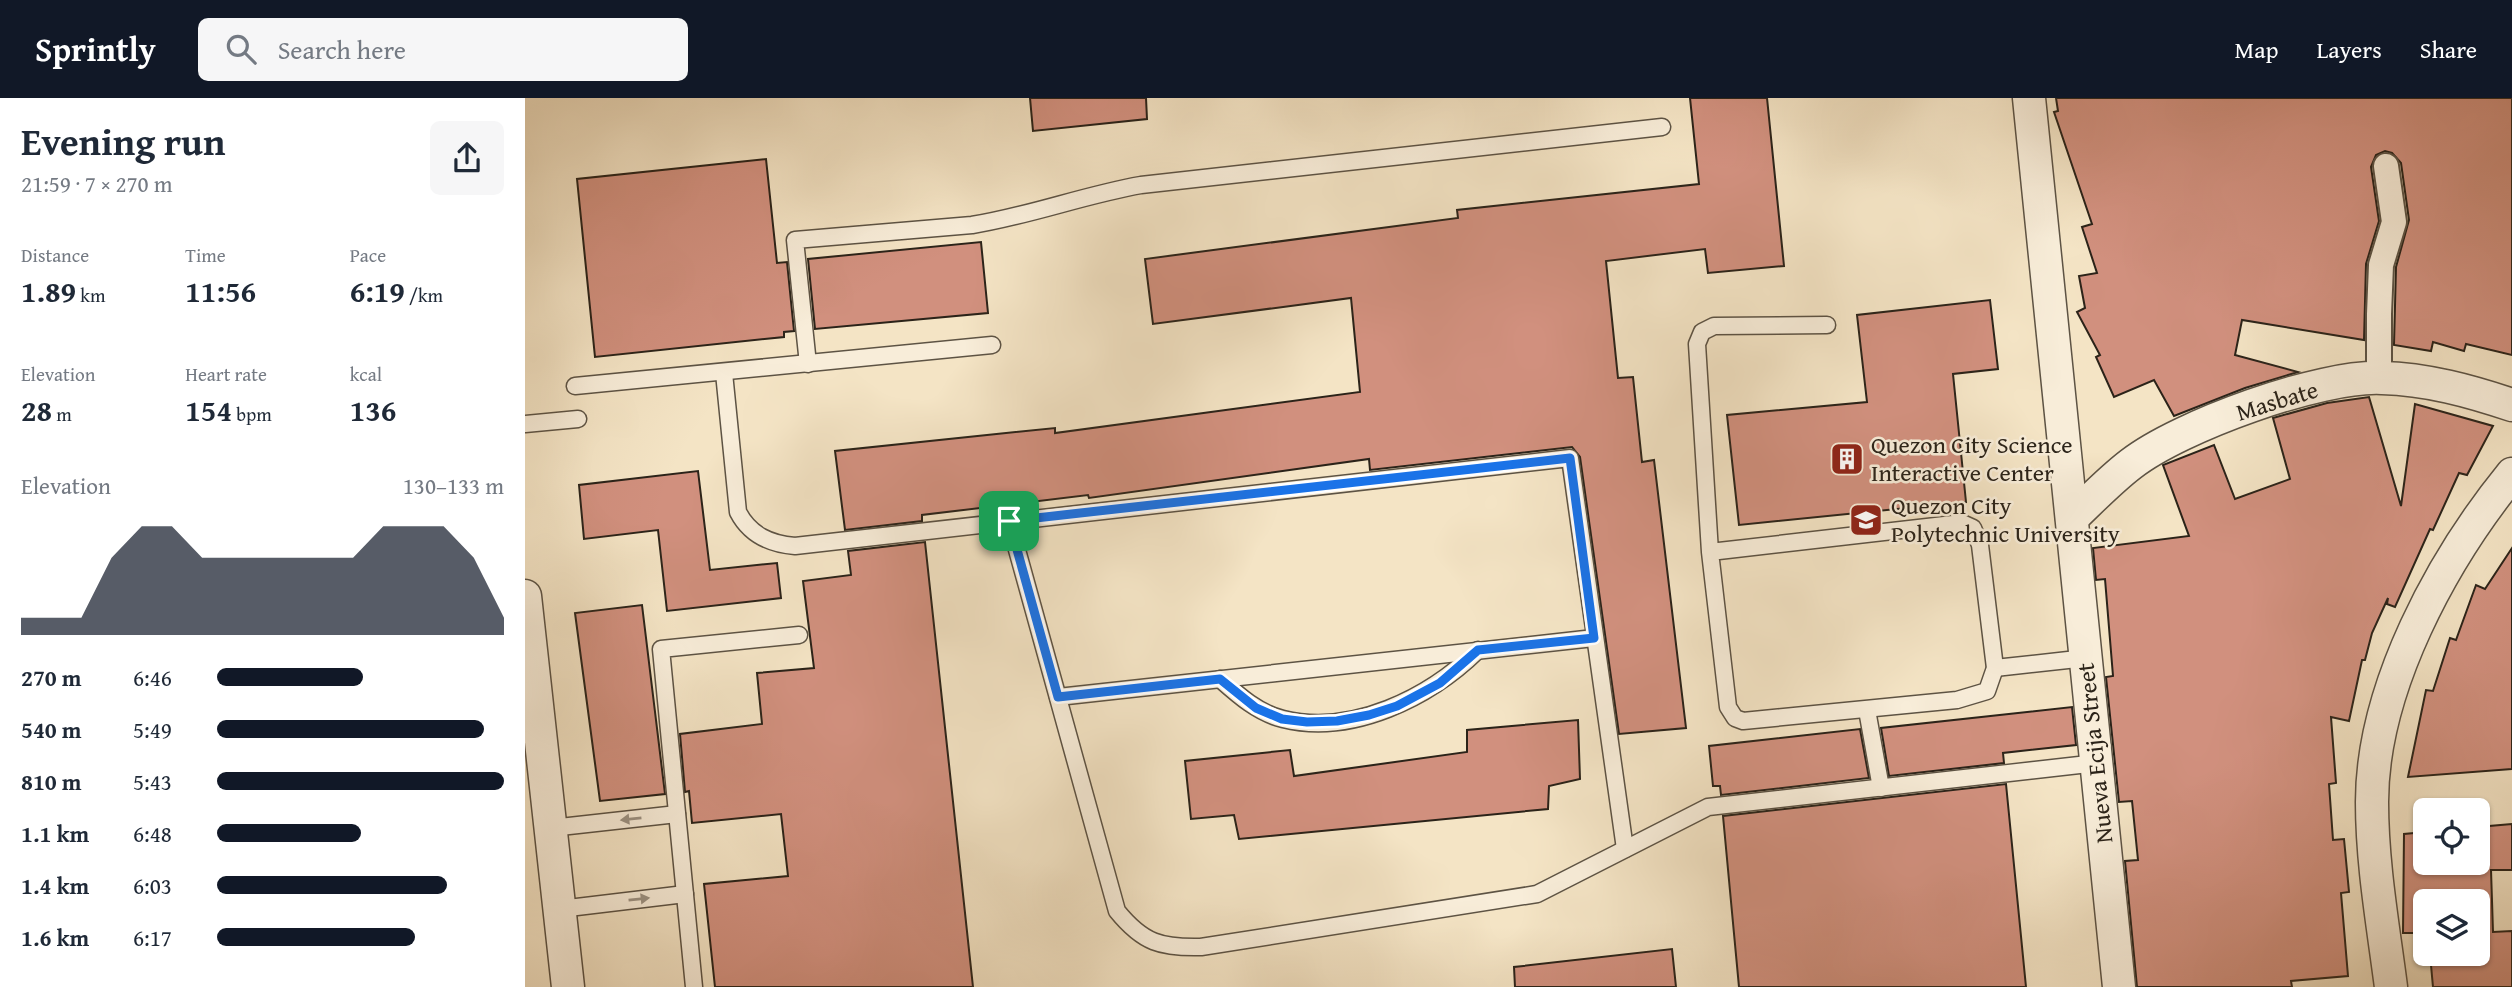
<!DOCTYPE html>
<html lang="en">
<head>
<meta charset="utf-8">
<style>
  body { margin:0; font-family:"Gentium Book Plus",serif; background:#f6f6f7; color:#1f2937; height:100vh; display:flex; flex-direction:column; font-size:26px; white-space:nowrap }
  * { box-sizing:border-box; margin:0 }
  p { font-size:23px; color:#747a83 }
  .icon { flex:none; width:38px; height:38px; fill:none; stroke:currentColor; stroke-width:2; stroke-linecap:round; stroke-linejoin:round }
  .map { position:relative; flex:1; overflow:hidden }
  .panel { display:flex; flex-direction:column; background:#fff; width:525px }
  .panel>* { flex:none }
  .fabs { position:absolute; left:1888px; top:700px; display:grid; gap:14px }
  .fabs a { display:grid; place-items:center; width:77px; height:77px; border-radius:10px; background:#fff; box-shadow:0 2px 5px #0004; font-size:35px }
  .pin { position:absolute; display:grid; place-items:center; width:60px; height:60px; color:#fff; margin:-30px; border-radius:14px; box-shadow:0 4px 10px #0006 }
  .round { display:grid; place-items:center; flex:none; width:74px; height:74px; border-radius:10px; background:#f6f6f7 }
  .overview { display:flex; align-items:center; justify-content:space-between; height:119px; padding:0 21px }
  h1 { font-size:38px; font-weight:700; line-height:52px }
  .figures { display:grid; grid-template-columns:repeat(3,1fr); gap:10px; height:119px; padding:7px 21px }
  .figures div { display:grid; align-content:center }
  .figures b { font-size:30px; font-weight:700 }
  .figures small { font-size:19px; font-weight:400 }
  .figures p { font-size:19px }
  .chart { height:196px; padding:14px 21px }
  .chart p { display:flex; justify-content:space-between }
  .chart svg { width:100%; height:126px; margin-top:7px; fill:#111827; opacity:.7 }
  ul { padding:0 21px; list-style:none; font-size:23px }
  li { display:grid; grid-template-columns:112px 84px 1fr; align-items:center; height:52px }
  li i { height:18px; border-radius:9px; background:#111827 }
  header { display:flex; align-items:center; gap:42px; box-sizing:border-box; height:98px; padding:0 35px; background:#111827; color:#fff }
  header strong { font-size:33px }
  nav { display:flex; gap:38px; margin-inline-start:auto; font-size:24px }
  .search { width:490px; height:63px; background:#f6f6f7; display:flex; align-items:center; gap:18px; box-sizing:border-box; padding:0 24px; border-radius:10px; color:#747a83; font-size:26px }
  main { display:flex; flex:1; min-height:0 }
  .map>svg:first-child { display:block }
  .building { fill:#d1907e; stroke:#2b2319; stroke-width:2 }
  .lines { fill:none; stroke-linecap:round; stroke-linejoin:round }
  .service-casing { stroke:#5d5344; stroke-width:19 }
  .pedestrian-casing { stroke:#5d5344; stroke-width:28 }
  .minor-casing { stroke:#5d5344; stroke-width:35 }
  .service { stroke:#f8edd9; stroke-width:16 }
  .pedestrian { stroke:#f8edd9; stroke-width:24 }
  .minor { stroke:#f8edd9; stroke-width:32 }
  .oneway { fill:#9c9283 }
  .route-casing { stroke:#fff; stroke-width:14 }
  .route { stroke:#1a73e8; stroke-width:9 }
  .labels { text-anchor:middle; stroke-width:5; stroke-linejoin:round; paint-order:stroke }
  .street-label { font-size:24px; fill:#2b2319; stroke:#f8edd9 }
  .poi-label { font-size:24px; fill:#2b2319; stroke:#f8edd9; text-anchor:start }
</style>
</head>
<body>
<header>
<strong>Sprintly</strong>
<div class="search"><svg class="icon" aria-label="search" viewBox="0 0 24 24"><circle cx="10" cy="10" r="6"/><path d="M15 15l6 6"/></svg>Search here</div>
<nav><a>Map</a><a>Layers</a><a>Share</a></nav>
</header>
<main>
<section class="panel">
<div class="overview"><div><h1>Evening run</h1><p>21:59 · 7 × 270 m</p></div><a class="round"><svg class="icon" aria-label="share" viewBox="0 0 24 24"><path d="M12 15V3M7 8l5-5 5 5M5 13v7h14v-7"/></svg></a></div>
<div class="figures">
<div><p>Distance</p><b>1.89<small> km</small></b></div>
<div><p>Time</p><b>11:56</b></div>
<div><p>Pace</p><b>6:19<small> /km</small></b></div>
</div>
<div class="figures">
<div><p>Elevation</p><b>28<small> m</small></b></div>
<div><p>Heart rate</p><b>154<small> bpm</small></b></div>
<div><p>kcal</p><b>136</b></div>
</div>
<div class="chart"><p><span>Elevation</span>130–133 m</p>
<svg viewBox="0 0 160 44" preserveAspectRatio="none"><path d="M0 44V38L10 38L20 38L30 17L40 6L50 6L60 17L70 17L80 17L90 17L100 17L110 17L120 6L130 6L140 6L150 17L160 38V44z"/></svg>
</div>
<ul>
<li><b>270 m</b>6:46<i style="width:51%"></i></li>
<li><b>540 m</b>5:49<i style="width:93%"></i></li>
<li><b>810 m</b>5:43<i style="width:100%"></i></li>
<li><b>1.1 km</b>6:48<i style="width:50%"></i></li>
<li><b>1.4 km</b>6:03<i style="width:80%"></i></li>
<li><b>1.6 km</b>6:17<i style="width:69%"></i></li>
</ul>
</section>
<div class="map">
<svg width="1987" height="889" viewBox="0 0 1987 889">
  <rect width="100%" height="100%" fill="#f4e4c5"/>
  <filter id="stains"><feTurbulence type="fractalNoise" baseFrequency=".00286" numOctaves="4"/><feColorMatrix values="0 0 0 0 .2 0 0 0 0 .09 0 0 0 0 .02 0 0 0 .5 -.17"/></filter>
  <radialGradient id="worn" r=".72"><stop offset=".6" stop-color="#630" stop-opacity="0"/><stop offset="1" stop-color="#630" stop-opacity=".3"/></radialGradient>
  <!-- building -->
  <g class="building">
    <path d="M 505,0 L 621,0 L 622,21 L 508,33 Z"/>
    <path d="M 1165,0 L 1242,0 L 1259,168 L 1183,175 L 1180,151 L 1081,163 L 1093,280 L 1108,279 L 1117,364 L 1129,362 L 1161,630 L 1094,636 L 1055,359 L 1047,349 L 845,372 L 844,361 L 564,400 L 563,397 L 397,417 L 397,423 L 320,432 L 310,353 L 530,330 L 530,335 L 835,294 L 826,200 L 628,226 L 620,161 L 933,120 L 932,112 L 1174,86 Z"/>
    <path d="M 1531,0 L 1987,0 L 1987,257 L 1941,246 L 1939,253 L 1908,244 L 1906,253 L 1869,247 L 1871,169 L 1884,122 L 1876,65 L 1867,55 L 1860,53 L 1851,57 L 1846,69 L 1854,123 L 1841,166 L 1839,242 L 1717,222 L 1710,257 L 1773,274 L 1720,290 L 1649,318 L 1629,282 L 1589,299 L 1571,259 L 1575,257 L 1552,214 L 1560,210 L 1554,178 L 1572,175 L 1557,129 L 1567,126 L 1529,14 L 1533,13 Z"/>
    <path d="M 241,61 L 252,165 L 262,164 L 269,233 L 259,234 L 259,239 L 70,259 L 52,81 Z"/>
    <path d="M 456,144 L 463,215 L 290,231 L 283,161 Z"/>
    <path d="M 1465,202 L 1473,271 L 1428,276 L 1441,404 L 1214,427 L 1202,317 L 1342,304 L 1332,217 Z"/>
    <path d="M 1844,299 L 1876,408 L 1890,306 L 1968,328 L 1942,377 L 1934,375 L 1908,432 L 1905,431 L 1870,509 L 1862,506 L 1863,500 L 1847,535 L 1840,562 L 1837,562 L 1824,623 L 1806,619 L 1811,685 L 1804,686 L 1808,742 L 1819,741 L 1824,794 L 1816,795 L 1823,878 L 1766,883 L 1767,889 L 1612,889 L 1600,763 L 1613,762 L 1607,703 L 1594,704 L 1581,579 L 1588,578 L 1580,481 L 1571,482 L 1568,450 L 1664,438 L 1638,367 L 1689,347 L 1710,401 L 1765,381 L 1748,320 L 1802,305 Z"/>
    <path d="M 173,373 L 185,472 L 252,465 L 256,500 L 142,513 L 133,432 L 59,441 L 54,387 Z"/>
    <path d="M 400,444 L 448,889 L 190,889 L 179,786 L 263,778 L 256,716 L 167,725 L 164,693 L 160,694 L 155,636 L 237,626 L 232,575 L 289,570 L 278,483 L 326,477 L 323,453 Z"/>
    <path d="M 1987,450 L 1987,671 L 1883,679 L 1901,592 L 1908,593 L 1925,540 L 1931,542 L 1951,487 L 1960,491 Z"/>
    <path d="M 117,507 L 140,696 L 75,703 L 50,515 Z"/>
    <path d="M 1547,609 L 1551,647 L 1478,655 L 1479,665 L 1364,678 L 1356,630 Z"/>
    <path d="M 1053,622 L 1055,681 L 1024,688 L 1023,711 L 714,741 L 709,717 L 666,721 L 660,663 L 765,652 L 769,678 L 942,654 L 942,632 Z"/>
    <path d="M 1335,631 L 1344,680 L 1196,697 L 1195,688 L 1188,688 L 1184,648 Z"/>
    <path d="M 1481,686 L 1501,889 L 1214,889 L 1198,718 Z"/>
    <path d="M 1987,726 L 1987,772 L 1966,772 L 1968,834 L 1987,833 L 1987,889 L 1908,889 L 1905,856 L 1953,856 L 1953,803 L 1900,803 L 1900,835 L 1878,835 L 1879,736 L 1900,734 L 1900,765 L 1953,765 L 1953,729 Z"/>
    <path d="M 1147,851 L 1151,889 L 990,889 L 989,869 Z"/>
  </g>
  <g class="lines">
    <defs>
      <g id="service">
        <path d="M 283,266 L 270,142 L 447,127 C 504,118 559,97 616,87 L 1137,29"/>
        <path d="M 199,275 L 213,414 C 225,437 245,446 270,448 L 1045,360 L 1100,751"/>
        <path d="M 50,288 L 467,247"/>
        <path d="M 0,326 L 53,321"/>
        <path d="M 484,423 L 592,813 C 618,845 636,850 676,849 L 1012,796 L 1183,709 L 1572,665"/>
        <path d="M 1185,454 L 1437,425 L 1448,430 L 1455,447 L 1470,570 L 1462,593 L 1432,602 L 1218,623 L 1210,620 L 1203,609 L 1185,454 L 1172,246 L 1177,234 L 1189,228 L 1302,227"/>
        <path d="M 1470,570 L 1561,560"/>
        <path d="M 695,581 C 713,597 733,615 758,621 C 827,638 904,600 953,552"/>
        <path d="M 533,599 L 1069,540"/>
        <path d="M 1342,612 L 1356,690"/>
        <path d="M 26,730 L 152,716"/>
        <path d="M 35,811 L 160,796"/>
        <path d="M 169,889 L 136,551 L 274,537"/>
      </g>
      <path id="pedestrian" d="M 1854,279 L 1854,216 L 1856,167 L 1869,124 L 1861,68"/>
      <g id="minor">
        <path d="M 1504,0 L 1594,889"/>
        <path d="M 1547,420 C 1566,402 1585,382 1606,366 C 1655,328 1795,277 1857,280 C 1902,281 1945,293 1987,307"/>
        <path d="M 0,498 L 43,889"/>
        <path d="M 1866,889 C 1858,827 1847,766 1847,704 C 1847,590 1917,462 1987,376"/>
      </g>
    </defs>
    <!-- service casing -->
    <use href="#service" class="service-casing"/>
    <!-- pedestrian casing -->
    <use href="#pedestrian" class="pedestrian-casing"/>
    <!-- minor casing -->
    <use href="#minor" class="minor-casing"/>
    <!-- service -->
    <use href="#service" class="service"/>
    <!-- pedestrian -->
    <use href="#pedestrian" class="pedestrian"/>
    <!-- minor -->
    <use href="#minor" class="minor"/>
  </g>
  <!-- one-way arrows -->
  <defs><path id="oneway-solid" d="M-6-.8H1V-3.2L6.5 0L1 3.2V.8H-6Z" transform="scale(1.75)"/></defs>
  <g class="oneway">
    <use href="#oneway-solid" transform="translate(106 721) rotate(174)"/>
    <use href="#oneway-solid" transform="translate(114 801) rotate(-6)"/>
  </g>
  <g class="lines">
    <defs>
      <path id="route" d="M 1045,360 L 1069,540 L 953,552 L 915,585 L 872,608 L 844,617 L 812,623 L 782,624 L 757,621 L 731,610 L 695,581 L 533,599 L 484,423 Z"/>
    </defs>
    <!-- route casing -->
    <use href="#route" class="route-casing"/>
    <!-- route -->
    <use href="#route" class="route"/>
  </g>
  <!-- icons -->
  <defs>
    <symbol id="building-square" viewBox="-11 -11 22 22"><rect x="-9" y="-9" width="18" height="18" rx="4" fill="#8f2418" stroke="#f8edd9"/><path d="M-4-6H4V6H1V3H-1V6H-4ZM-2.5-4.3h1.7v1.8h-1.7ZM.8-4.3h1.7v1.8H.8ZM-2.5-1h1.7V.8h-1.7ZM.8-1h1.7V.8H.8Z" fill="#fff"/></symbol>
    <symbol id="university-square" viewBox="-11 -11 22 22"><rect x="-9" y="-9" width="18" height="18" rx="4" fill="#8f2418" stroke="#f8edd9"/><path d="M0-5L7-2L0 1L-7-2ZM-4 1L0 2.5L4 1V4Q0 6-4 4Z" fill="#fff"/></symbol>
  </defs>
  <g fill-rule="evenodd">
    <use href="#building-square" x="1303" y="342" width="38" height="38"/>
    <use href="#university-square" x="1322" y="403" width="38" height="38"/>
  </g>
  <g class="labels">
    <!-- street labels -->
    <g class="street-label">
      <text transform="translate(1752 303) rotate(-17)" y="8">Masbate</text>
      <text transform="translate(1570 655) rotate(-96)" y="8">Nueva Ecija Street</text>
    </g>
    <!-- poi labels -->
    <g class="poi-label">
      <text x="1346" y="355">Quezon City Science<tspan x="1346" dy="28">Interactive Center</tspan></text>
      <text x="1366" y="416">Quezon City<tspan x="1366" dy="28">Polytechnic University</tspan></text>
    </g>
  </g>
  <rect width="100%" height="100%" filter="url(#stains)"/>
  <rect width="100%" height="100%" fill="url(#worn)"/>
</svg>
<div class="fabs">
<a><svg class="icon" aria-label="locate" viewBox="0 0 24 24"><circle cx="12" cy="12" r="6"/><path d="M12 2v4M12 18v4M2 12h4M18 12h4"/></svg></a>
<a><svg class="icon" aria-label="layers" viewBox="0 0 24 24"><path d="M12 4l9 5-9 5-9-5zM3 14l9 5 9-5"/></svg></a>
</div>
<div class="pin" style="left:484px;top:423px;background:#1e9e55"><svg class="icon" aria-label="arrive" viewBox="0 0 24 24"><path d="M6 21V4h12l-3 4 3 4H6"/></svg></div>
</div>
</main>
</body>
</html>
